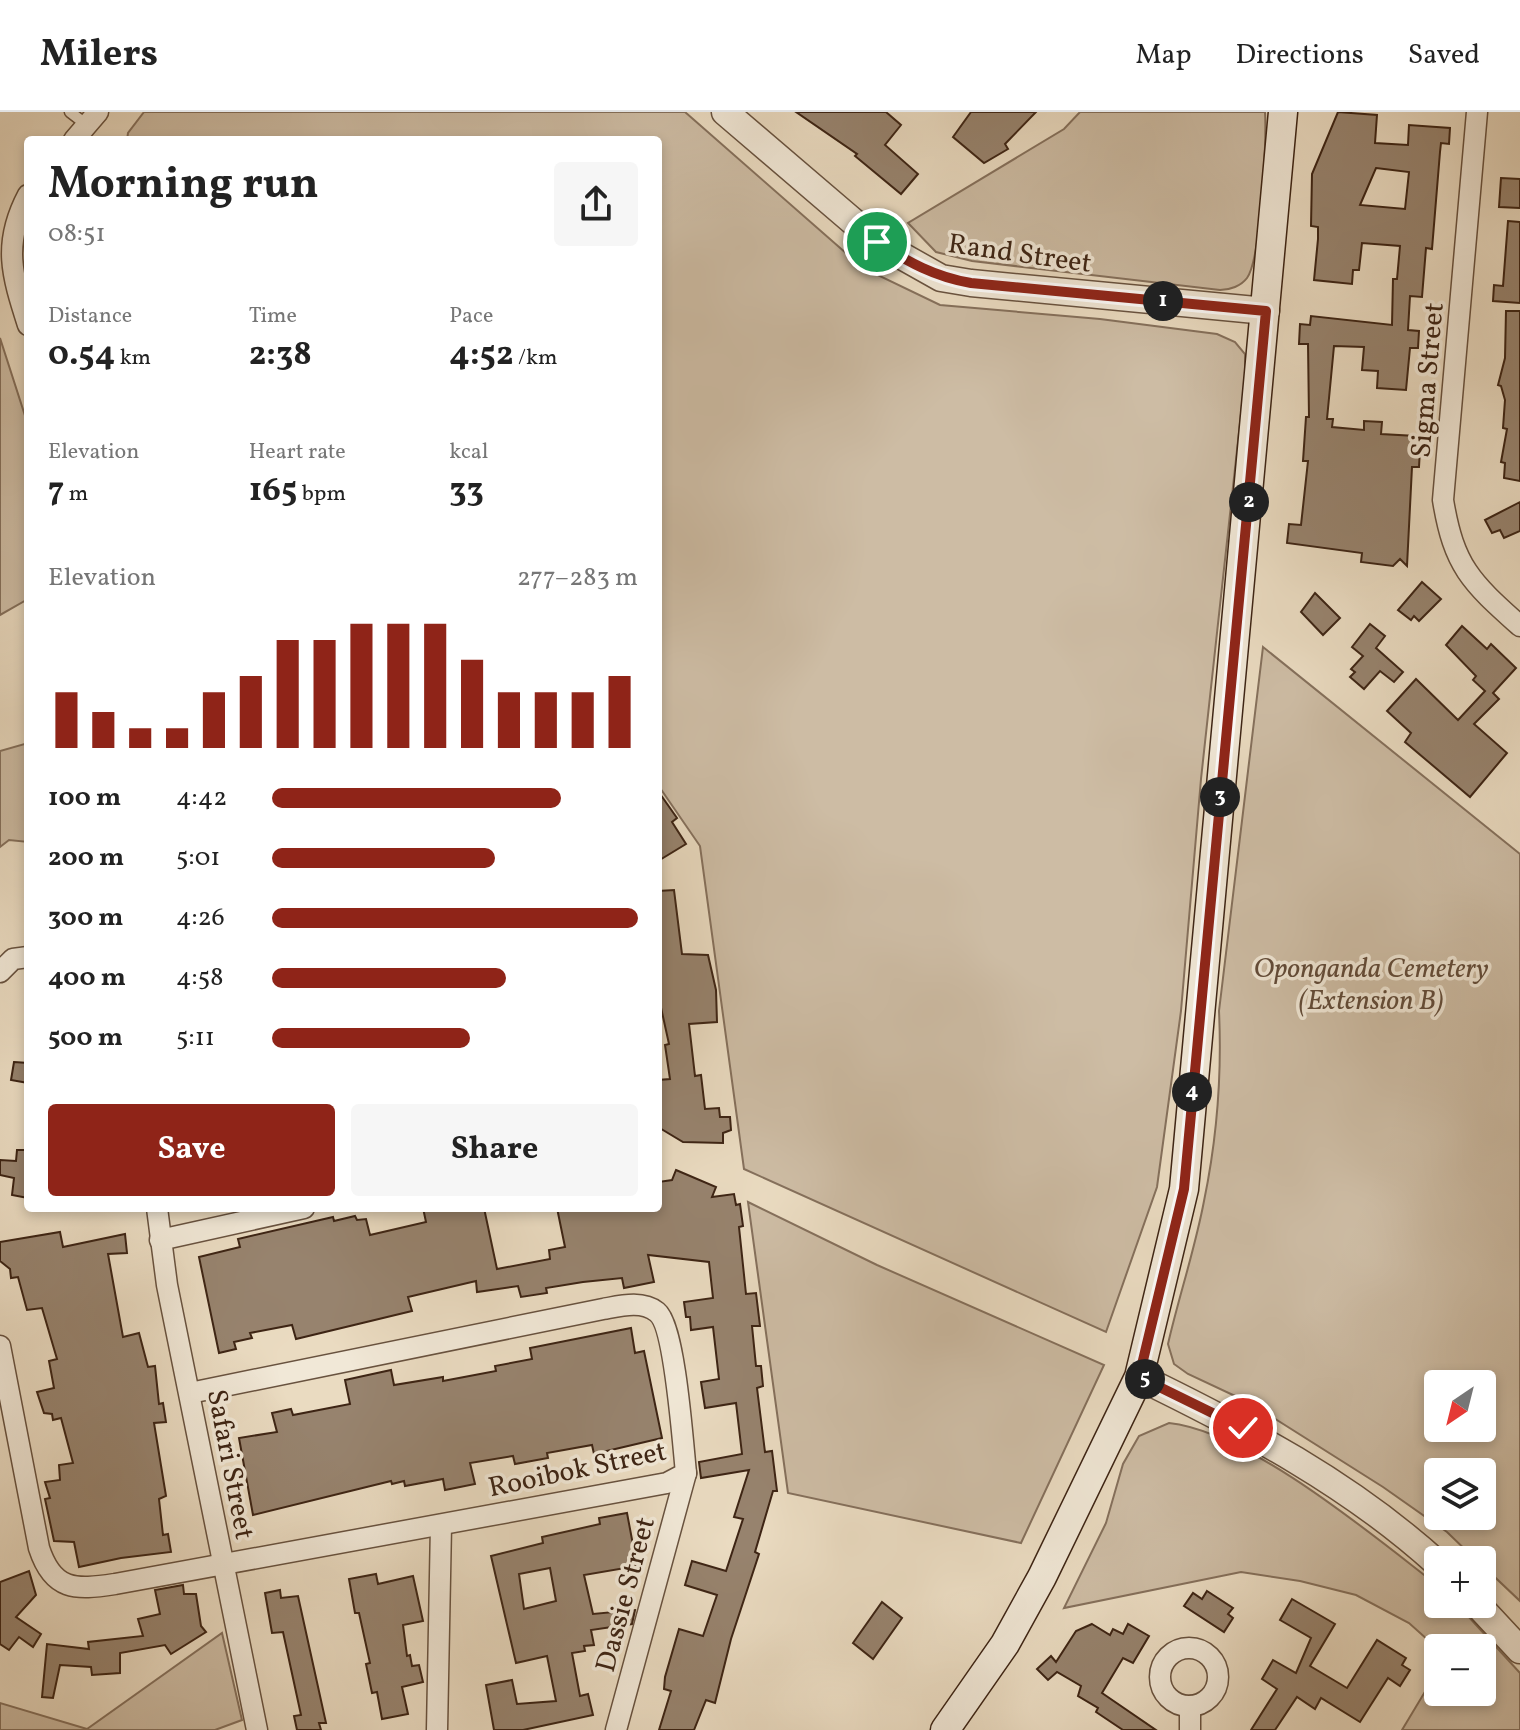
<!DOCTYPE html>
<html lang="en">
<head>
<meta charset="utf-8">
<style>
  body { margin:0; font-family:Vollkorn,serif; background:#f6f6f6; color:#222; height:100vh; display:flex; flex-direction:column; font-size:30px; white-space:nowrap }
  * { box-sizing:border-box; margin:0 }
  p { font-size:26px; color:#767676 }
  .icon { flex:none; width:44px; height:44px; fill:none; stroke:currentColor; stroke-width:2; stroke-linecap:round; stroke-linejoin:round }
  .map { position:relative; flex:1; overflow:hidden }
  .details { position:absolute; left:24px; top:24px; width:638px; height:1076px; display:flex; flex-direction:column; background:#fff; border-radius:8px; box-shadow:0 4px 12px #0003 }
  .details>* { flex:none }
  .needle { width:52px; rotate:215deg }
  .buttons { position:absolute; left:1424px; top:1258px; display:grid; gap:16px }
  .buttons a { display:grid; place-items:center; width:72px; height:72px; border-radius:8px; background:#fff; box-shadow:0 4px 12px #0003; font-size:40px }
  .pin { position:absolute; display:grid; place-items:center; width:68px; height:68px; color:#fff; margin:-34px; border:4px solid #fff; border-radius:50%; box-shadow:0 2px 8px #0007 }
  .km { position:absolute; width:40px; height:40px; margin:-20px; border-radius:50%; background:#222; color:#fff; font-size:22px; line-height:40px; text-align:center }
  .round { display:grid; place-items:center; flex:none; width:84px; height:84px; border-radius:8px; background:#f6f6f6 }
  .summary { display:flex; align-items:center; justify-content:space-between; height:136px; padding:0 24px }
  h1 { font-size:44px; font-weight:700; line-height:60px }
  .stats { display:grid; grid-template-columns:repeat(3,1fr); gap:12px; height:136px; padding:8px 24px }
  .stats div { display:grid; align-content:center }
  .stats b { font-size:34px; font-weight:700 }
  .stats small { font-size:22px; font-weight:400 }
  .stats p { font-size:22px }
  .chart { height:224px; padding:16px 24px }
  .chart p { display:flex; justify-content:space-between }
  .chart svg { width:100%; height:144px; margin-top:8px; stroke:#8f2418; stroke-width:6 }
  .action { display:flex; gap:16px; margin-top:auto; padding:16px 24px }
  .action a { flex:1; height:92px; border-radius:8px; background:#8f2418; color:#fff; font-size:32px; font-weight:700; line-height:92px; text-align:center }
  .action a+a { background:#f6f6f6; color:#222 }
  ul { padding:0 24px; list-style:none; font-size:26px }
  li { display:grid; grid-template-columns:128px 96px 1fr; align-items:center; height:60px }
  li i { height:20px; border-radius:10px; background:#8f2418 }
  header { display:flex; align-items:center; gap:48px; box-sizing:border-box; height:112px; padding:0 40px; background:#fff; border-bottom:2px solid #e0e0e0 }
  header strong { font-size:38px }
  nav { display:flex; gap:44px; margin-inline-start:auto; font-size:28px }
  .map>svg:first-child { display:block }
  .green { fill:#cdbca4; stroke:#85705c; stroke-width:2; fill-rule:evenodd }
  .building { fill:#97836e; stroke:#3d2414; stroke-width:2; fill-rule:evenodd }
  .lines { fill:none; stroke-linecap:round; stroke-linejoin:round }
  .service-casing { stroke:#68523f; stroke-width:13 }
  .minor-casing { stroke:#68523f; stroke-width:23 }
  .tertiary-casing { stroke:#68523f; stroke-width:29 }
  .secondary-casing { stroke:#3d2414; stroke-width:31 }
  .service { stroke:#f1e8d7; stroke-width:10 }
  .minor { stroke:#f1e8d7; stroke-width:20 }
  .tertiary { stroke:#f1e8d7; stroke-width:26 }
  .secondary { stroke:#f1e8d7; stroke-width:28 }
  .route-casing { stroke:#fff; stroke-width:16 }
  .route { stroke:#8f2418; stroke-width:10 }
  .labels { text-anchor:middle; stroke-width:7; stroke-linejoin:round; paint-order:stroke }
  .street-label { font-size:28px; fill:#3d2414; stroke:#f1e8d7 }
  .park-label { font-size:28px; font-style:italic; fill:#614a38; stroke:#f1e8d7 }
</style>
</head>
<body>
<header>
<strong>Milers</strong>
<nav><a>Map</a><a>Directions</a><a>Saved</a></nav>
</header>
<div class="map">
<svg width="1520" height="1618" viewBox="0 0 1520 1618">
  <rect width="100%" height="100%" fill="#eadbc1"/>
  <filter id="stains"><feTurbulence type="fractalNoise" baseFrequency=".0025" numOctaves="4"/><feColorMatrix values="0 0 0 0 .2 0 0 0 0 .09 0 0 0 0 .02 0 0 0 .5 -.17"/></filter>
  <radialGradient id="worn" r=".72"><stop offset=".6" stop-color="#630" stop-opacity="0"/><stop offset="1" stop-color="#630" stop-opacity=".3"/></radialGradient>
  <!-- green -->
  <g class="green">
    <path d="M 144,0 L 685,0 L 863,156 L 940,193 L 1100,207 L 1217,222 L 1235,230 L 1245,242 L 1245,265 L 1201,667 L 1181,899 L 1157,1075 L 1106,1220 L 744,1057 L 700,734 L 658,673 L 658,28 L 127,28 L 128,21 Z"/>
    <path d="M 1080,0 L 1265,0 C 1267,26 1261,147 1247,166 C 1241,174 1230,178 1220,178 L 972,149 L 936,140 L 908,111 L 1064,17 Z"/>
    <path d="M 0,226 L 28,313 L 28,487 L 0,503 Z"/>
    <path d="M 1263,535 L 1520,742 L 1520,1489 L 1482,1453 L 1482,1448 L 1476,1448 L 1447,1420 L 1383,1375 L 1250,1291 L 1188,1262 L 1174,1252 L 1168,1232 C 1179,1184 1195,1137 1204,1089 C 1217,1026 1222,963 1219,899 ZM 1438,1272 L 1482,1272 L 1482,1316 L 1438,1316 ZM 1438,1360 L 1482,1360 L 1482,1404 L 1438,1404 Z"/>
    <path d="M 28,631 L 28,730 L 9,728 L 0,735 L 0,639 Z"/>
    <path d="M 748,1090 L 877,1153 L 1104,1253 L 1021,1431 L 788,1381 Z"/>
    <path d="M 1169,1311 C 1247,1319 1370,1421 1432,1469 L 1438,1475 L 1438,1492 L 1457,1492 L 1520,1561 L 1520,1618 L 1402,1618 L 1438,1558 L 1438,1580 L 1482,1580 L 1482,1536 L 1438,1537 L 1409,1511 L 1356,1483 L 1300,1469 L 1241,1460 L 1064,1496 L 1106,1411 L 1123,1352 L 1139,1324 Z"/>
    <path d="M 222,1521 L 242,1608 L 215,1618 L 0,1618 L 0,1591 L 87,1617 Z"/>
  </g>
  <!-- building -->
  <g class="building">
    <path d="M 796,0 L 886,0 L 901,13 L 885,33 L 918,62 L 901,82 L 855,44 L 857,42 Z"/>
    <path d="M 971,0 L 1036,0 L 1005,32 L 1008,37 L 984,51 L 953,25 Z"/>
    <path d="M 1338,0 L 1377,3 L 1375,31 L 1408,33 L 1409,13 L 1450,16 L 1449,32 L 1441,31 L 1440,40 L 1432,137 L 1426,136 L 1422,185 L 1410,184 L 1408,218 L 1419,219 L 1418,236 L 1410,236 L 1406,278 L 1377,276 L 1378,259 L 1362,258 L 1364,235 L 1334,234 L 1327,307 L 1333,307 L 1332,315 L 1364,318 L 1364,309 L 1382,310 L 1381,322 L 1416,324 L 1415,336 L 1420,337 L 1419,355 L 1412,355 L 1407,454 L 1400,447 L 1393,454 L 1361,450 L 1362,441 L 1287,431 L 1289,412 L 1301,413 L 1308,349 L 1303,349 L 1306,305 L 1309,305 L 1308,232 L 1299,232 L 1300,212 L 1310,213 L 1311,204 L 1392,213 L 1393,167 L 1397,167 L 1400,134 L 1362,131 L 1359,158 L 1353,158 L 1352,172 L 1314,168 L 1318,127 L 1318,115 L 1311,114 L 1312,62 ZM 1376,56 L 1409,60 L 1405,97 L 1360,93 Z"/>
    <path d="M 1501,66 L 1520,67 L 1520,96 L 1499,95 Z"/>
    <path d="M 1508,109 L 1520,110 L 1520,191 L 1493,189 L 1494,173 L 1503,174 Z"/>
    <path d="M 1506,199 L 1520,199 L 1520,369 L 1504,366 L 1505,351 L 1501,350 L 1507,317 L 1503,316 L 1505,288 L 1501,274 L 1498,273 L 1505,246 Z"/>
    <path d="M 1520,390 L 1520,419 L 1504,426 L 1500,418 L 1492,421 L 1485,408 Z"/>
    <path d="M 1422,470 L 1441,487 L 1419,509 L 1414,504 L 1411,508 L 1398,498 Z"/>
    <path d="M 1315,481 L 1340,506 L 1323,523 L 1301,500 Z"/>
    <path d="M 1370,512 L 1385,524 L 1376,536 L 1403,560 L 1394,570 L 1380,559 L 1364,577 L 1350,565 L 1355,560 L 1351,557 L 1363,544 L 1352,535 Z"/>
    <path d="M 1462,514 L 1487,537 L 1491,532 L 1516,556 L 1493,581 L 1499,587 L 1474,612 L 1507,641 L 1470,685 L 1405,630 L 1411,621 L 1387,599 L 1416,567 L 1458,608 L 1485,579 L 1473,568 L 1476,564 L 1446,533 Z"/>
    <path d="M 658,679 L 677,706 L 672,710 L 686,732 L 658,749 Z"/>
    <path d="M 674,778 L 682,842 L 708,843 L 716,878 L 717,910 L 689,912 L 695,964 L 701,963 L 705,997 L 719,996 L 720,1005 L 730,1005 L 731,1018 L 723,1021 L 723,1031 L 683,1030 L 658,1015 L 658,968 L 670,967 L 665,933 L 669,932 L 658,882 L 658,779 Z"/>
    <path d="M 14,950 L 28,951 L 28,971 L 11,968 Z"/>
    <path d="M 17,1038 L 28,1038 L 28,1086 L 12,1083 L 14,1066 L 0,1063 L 0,1048 L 16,1049 Z"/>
    <path d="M 676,1058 L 716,1075 L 712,1085 L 734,1082 L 736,1093 L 740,1092 L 743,1114 L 739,1115 L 746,1182 L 756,1181 L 760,1214 L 752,1214 L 756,1254 L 761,1254 L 763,1274 L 757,1276 L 765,1340 L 772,1339 L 777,1379 L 773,1379 L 755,1440 L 759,1442 L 731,1527 L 715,1591 L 706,1588 L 694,1618 L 659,1618 L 671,1579 L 664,1577 L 665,1565 L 679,1517 L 703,1524 L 717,1483 L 685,1473 L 692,1449 L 726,1459 L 743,1407 L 734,1405 L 749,1358 L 701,1366 L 699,1350 L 742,1342 L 736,1291 L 705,1296 L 701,1270 L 719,1267 L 713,1215 L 691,1218 L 690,1205 L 686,1205 L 684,1190 L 713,1186 L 709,1150 L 648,1143 L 654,1170 L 624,1176 L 622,1166 L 583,1170 L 546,1176 L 547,1181 L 521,1185 L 518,1174 L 477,1180 L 476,1169 L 408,1185 L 412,1199 L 296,1227 L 292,1213 L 250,1221 L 252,1226 L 234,1230 L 236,1237 L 219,1241 L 199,1145 L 240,1135 L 238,1127 L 333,1105 L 334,1109 L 355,1104 L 357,1108 L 366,1107 L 370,1123 L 426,1110 L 423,1096 L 484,1096 L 497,1157 L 550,1147 L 549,1138 L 565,1135 L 557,1096 L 658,1096 L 658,1070 L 672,1068 Z"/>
    <path d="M 60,1120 L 63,1135 L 125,1122 L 127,1141 L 108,1142 L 123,1225 L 139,1221 L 148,1255 L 155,1254 L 159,1292 L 163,1291 L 166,1310 L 154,1311 L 166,1384 L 159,1387 L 163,1423 L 168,1422 L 171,1440 L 121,1446 L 79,1455 L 74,1430 L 54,1429 L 45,1387 L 50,1386 L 45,1370 L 60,1368 L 59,1353 L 73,1351 L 61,1306 L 53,1308 L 52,1302 L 44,1301 L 37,1280 L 54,1276 L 49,1249 L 57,1247 L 42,1196 L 27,1198 L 18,1165 L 11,1166 L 10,1157 L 0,1149 L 0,1130 Z"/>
    <path d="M 631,1216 L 635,1241 L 644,1239 L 662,1326 L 594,1342 L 592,1333 L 547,1341 L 548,1346 L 515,1352 L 513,1344 L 470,1351 L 475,1372 L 445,1378 L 443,1367 L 405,1374 L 404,1369 L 392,1372 L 391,1369 L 253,1403 L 239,1326 L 277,1320 L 272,1301 L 291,1297 L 293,1303 L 350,1292 L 345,1268 L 391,1258 L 394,1273 L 443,1265 L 443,1269 L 496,1259 L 495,1254 L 532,1247 L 530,1236 Z"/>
    <path d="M 627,1401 L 637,1454 L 584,1463 L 593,1502 L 635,1498 L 632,1512 L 591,1518 L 594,1533 L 584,1534 L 585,1539 L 572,1541 L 580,1584 L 588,1582 L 593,1603 L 523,1618 L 494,1618 L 486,1573 L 512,1568 L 517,1592 L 556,1589 L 547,1544 L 516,1551 L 491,1444 L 543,1431 L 542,1425 L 600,1412 L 599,1406 ZM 550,1456 L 556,1489 L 524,1497 L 519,1462 Z"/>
    <path d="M 29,1459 L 36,1483 L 16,1505 L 41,1522 L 33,1535 L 19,1525 L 9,1538 L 0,1532 L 0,1470 Z"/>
    <path d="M 376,1462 L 378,1472 L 413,1464 L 423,1509 L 403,1513 L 407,1544 L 410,1543 L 412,1554 L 419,1553 L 423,1570 L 402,1575 L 408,1602 L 382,1607 L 377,1580 L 372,1581 L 366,1552 L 370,1551 L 359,1501 L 355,1501 L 349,1467 Z"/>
    <path d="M 183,1473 L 184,1482 L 196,1482 L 201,1514 L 206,1520 L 171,1542 L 165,1533 L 120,1541 L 120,1561 L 92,1563 L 91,1555 L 60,1553 L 53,1586 L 42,1585 L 47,1532 L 89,1537 L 88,1530 L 143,1524 L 138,1507 L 160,1502 L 155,1478 Z"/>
    <path d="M 280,1478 L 281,1486 L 298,1484 L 326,1611 L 319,1611 L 321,1618 L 297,1618 L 294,1604 L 301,1603 L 283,1520 L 272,1521 L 265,1481 Z"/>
    <path d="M 1207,1479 L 1233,1496 L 1228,1502 L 1233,1506 L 1224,1520 L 1184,1494 L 1193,1481 L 1202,1487 Z"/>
    <path d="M 1292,1487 L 1335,1512 L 1310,1554 L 1347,1576 L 1377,1528 L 1406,1546 L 1402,1553 L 1410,1558 L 1400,1574 L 1388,1566 L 1360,1610 L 1321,1586 L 1315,1597 L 1297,1585 L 1275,1618 L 1251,1618 L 1277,1577 L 1262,1567 L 1273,1548 L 1296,1561 L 1311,1526 L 1280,1508 Z"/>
    <path d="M 882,1490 L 902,1506 L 873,1547 L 853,1531 Z"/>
    <path d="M 1092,1512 L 1110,1523 L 1113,1517 L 1123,1522 L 1128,1512 L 1149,1524 L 1133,1551 L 1123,1546 L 1102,1581 L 1156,1618 L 1123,1618 L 1096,1600 L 1098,1596 L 1078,1584 L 1081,1574 L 1057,1560 L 1048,1568 L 1037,1557 L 1051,1544 L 1056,1550 L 1076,1519 Z"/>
  </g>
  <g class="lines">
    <defs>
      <path id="service" d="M 70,0 L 87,13"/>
      <g id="minor">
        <path d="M 1477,0 L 1443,388 C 1454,455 1471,470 1520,514"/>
        <path d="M 74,28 L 98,0"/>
        <path d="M 28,83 C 2,132 12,163 28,213"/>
        <path d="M 0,860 L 13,847 L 28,845"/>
        <path d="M 157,1096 L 167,1173 L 257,1618"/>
        <path d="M 160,1128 L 304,1096"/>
        <path d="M 0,1234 L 39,1436 C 53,1479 75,1478 115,1472 L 667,1371 L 686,1361 C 683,1333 675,1214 657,1200 C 642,1188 620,1194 603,1197 L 190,1281"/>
        <circle cx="1189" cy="1565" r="29"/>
        <path d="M 437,1618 L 441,1413"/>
        <path d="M 616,1618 L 686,1361"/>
        <path d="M 1190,1618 L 1190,1594"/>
      </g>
      <g id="tertiary">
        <path d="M 725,0 L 877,130 L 941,166 L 971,171 L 1266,199"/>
        <path d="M 1139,1265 C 1246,1317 1350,1372 1438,1452"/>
        <path d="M 1477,1492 L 1520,1538"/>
      </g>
      <path id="secondary" d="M 945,1618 L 1005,1532 L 1042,1465 L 1139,1265 L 1184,1077 L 1283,0"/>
    </defs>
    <!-- service casing -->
    <use href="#service" class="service-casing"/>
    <!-- minor casing -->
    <use href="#minor" class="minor-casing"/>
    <!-- tertiary casing -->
    <use href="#tertiary" class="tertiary-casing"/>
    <!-- secondary casing -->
    <use href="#secondary" class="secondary-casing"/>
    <!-- service -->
    <use href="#service" class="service"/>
    <!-- minor -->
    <use href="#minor" class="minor"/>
    <!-- tertiary -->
    <use href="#tertiary" class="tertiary"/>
    <!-- secondary -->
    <use href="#secondary" class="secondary"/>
  </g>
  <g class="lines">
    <defs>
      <path id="route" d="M 877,130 C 908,150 935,165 971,171 L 1266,199 L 1184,1077 L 1139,1265 L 1243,1316"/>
    </defs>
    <!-- route casing -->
    <use href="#route" class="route-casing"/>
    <!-- route -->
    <use href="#route" class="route"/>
  </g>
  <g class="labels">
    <!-- street labels -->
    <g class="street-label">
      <text transform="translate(1020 140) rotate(8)" y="10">Rand Street</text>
      <text transform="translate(1426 268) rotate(-85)" y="10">Sigma Street</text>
      <text transform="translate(232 1352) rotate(79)" y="10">Safari Street</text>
      <text transform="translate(577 1356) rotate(-12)" y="10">Rooibok Street</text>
      <text transform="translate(624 1482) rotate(-75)" y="10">Dassie Street</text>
    </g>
    <!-- park labels -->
    <g class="park-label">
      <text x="1371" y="865">Oponganda Cemetery<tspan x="1371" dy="32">(Extension B)</tspan></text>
    </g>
  </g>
  <rect width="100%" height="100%" filter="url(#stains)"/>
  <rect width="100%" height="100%" fill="url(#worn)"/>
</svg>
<div class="buttons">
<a><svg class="needle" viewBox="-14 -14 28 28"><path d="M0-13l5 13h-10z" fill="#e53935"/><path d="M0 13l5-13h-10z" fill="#767676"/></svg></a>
<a><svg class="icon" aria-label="layers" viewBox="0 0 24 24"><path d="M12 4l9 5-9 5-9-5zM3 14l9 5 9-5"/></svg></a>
<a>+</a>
<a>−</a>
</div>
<div class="pin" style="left:877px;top:130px;background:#1e9e55"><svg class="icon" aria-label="arrive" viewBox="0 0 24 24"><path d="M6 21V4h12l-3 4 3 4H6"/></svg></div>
<div class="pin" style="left:1243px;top:1316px;background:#d93025"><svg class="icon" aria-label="check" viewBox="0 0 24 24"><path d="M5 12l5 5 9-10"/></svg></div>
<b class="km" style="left:1163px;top:189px">1</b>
<b class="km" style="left:1249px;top:390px">2</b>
<b class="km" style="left:1220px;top:685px">3</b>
<b class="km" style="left:1192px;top:980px">4</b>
<b class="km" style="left:1145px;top:1267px">5</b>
<section class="details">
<div class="summary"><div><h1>Morning run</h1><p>08:51</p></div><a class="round"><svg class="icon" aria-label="share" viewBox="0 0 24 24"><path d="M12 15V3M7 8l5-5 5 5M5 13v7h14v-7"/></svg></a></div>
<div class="stats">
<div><p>Distance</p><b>0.54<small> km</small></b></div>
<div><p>Time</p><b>2:38</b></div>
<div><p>Pace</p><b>4:52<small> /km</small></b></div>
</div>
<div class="stats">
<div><p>Elevation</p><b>7<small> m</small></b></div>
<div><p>Heart rate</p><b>165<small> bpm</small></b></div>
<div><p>kcal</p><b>33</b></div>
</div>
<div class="chart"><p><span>Elevation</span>277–283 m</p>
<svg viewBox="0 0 160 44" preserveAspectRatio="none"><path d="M5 44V27M15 44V33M25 44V38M35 44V38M45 44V27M55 44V22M65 44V11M75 44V11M85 44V6M95 44V6M105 44V6M115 44V17M125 44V27M135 44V27M145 44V27M155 44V22"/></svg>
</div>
<ul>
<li><b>100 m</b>4:42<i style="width:79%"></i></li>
<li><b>200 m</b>5:01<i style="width:61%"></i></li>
<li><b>300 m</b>4:26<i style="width:100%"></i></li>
<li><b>400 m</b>4:58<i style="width:64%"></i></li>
<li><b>500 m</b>5:11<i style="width:54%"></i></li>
</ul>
<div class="action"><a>Save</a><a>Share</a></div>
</section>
</div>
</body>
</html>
